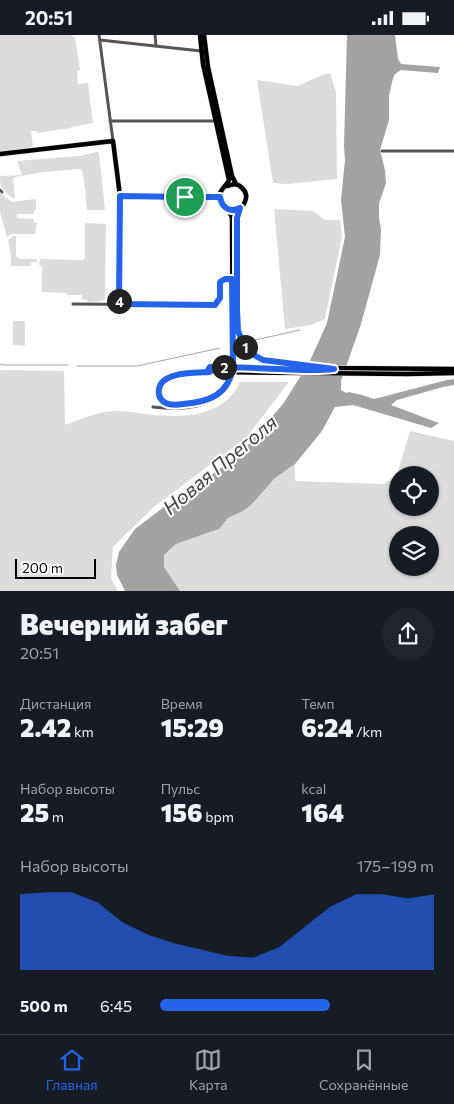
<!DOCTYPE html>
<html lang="ru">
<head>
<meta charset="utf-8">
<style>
  body { margin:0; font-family:Commissioner,sans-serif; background:#20242c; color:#f1f3f6; height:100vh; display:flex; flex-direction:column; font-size:19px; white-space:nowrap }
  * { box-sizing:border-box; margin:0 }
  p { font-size:16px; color:#9ea1a6 }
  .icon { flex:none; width:28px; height:28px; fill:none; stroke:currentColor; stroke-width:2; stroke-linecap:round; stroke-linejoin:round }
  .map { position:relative; height:556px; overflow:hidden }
  .side { display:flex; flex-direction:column; background:#171b24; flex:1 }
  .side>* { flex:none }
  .fabs { position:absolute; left:389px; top:431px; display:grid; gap:10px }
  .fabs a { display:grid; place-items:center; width:50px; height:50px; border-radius:50%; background:#171b24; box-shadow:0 1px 4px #0004; font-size:25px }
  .scale { position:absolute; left:15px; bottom:12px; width:81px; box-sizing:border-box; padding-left:5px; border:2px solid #000; border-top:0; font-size:14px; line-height:18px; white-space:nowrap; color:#000; -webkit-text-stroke:4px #fff; paint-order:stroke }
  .pin { position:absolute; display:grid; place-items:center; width:42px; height:42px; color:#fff; margin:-21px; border:2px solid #fff; border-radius:50%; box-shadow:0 1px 5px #0007 }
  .km { position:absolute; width:25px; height:25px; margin:-12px; border-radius:50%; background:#222; color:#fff; font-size:14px; line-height:25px; text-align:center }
  .round { display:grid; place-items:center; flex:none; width:52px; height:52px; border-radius:26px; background:#20242c }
  .headline { display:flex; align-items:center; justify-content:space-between; height:85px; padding:0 20px }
  h1 { font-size:28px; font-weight:800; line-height:38px }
  .metrics { display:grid; grid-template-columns:repeat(3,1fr); gap:8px; height:85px; padding:5px 20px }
  .metrics div { display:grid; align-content:center }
  .metrics b { font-size:25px; font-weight:800 }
  .metrics small { font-size:14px; font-weight:400 }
  .metrics p { font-size:14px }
  .chart { height:140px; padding:10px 20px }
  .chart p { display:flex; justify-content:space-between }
  .chart svg { width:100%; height:90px; margin-top:5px; fill:#2563eb; opacity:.7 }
  ul { padding:0 20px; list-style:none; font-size:16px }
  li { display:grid; grid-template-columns:80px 60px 1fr; align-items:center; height:38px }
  li i { height:12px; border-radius:6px; background:#2563eb }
  .status { display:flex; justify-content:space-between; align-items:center; height:35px; padding:0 25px; background:#171b24; direction:ltr }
  .status svg { height:14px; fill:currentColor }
  .menu { display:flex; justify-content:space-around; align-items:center; height:70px; border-top:1px solid #363941; background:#171b24; font-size:14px; color:#9ea1a6 }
  .menu a { display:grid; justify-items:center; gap:2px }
  .menu .on { color:#2563eb }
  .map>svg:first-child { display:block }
  .green { fill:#dcdcdc; fill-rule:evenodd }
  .water { fill:#a3a3a3 }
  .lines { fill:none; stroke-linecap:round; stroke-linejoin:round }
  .stream { stroke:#a3a3a3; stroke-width:1 }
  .major-casing { stroke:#dbdbdb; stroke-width:5.5 }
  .minor { stroke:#555; stroke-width:3 }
  .major { stroke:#000; stroke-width:4.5 }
  .major-bridge-casing { stroke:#dbdbdb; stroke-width:5.5; stroke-linecap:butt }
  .major-bridge { stroke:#000; stroke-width:4.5 }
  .route-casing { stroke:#fff; stroke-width:10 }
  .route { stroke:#2563eb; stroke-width:6 }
  .labels { text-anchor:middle; stroke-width:4; stroke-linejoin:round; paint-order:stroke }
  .water-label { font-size:20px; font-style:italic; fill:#444; stroke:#fff }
</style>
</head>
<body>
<div class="status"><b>20:51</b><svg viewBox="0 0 49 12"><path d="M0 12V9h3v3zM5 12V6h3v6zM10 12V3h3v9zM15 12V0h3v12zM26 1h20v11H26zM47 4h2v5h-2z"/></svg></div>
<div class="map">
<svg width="454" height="557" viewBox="0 0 454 557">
  <rect width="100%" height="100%" fill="#fff"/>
  <!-- green -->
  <g class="green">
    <path d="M 0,0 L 72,0 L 72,2 L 75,2 L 80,35 L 77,36 L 78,49 L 88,48 L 93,88 L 71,92 L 71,93 L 37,98 L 37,96 L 31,96 L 33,112 L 0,117 Z"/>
    <path d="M 330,38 L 336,57 L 337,144 L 287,149 L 273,148 L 257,45 L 298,51 L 322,40 Z"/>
    <path d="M 97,117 L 99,118 L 105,175 L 87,175 L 85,153 L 82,135 L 80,134 L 44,137 L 15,142 L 13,144 L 15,163 L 12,163 C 3,155 0,153 0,140 L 1,141 L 22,140 L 17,126 L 79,121 Z"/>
    <path d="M 0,158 L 12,167 L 35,164 L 36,166 L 36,175 L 35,175 L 35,173 L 34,179 L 17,179 L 17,183 L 34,184 L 34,188 L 37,187 L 35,199 L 12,199 L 7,202 L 0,177 Z"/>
    <path d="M 274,174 L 313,176 L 325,185 L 340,185 L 342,201 L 325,284 L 311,290 L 285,294 Z"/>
    <path d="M 85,188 L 106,189 L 105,264 L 101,266 L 88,267 L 87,265 L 82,265 L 82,260 L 67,260 L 66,258 L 42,257 L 42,231 L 39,230 L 40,224 L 83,225 L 85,223 Z"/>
    <path d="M 13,201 L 16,201 L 16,221 L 19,224 L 37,224 L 37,227 L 31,227 L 31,231 L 11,231 L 11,221 L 8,205 Z"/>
    <path d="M 13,286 L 24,286 L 25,287 L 25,311 L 14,310 L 13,309 Z"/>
    <path d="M 0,335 L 64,336 L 65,390 C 82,384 99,376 117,376 C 130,376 143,379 156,380 C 188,383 225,380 240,347 L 289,347 L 246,403 L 155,471 L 113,512 L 111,543 L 118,556 L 0,557 Z"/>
    <path d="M 410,396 L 454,406 L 454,556 L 180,556 L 164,532 L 164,520 L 176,509 L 219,494 L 228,483 L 243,476 L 251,470 L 275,443 L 295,429 L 295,446 L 384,449 L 397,439 ZM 398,440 L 430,440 L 430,472 L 398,472 ZM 398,500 L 430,500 L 430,532 L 398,532 Z"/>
  </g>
  <!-- water -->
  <path class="water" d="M 347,0 L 395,0 L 398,24 L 401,29 L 440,32 L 438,38 L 401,35 L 395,39 L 393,43 L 389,61 L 389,85 L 380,115 L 385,135 L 386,148 L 381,163 L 379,168 L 379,182 L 381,194 L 380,220 L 361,289 L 341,346 L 341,355 L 346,358 L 349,357 L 362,360 L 374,364 L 447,345 L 454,344 L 454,350 L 443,352 L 397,365 L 391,370 L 439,388 L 431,393 L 353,370 L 335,372 L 322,396 L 295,429 L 275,443 L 251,470 L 243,476 L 228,483 L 219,494 L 176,509 L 164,520 L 164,532 L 180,556 L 125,556 L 117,540 L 116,530 L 119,517 L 135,494 L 164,472 L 221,433 L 246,412 L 283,369 L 309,328 L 327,288 L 345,202 L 341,165 L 345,125 L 344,111 Z"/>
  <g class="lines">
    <!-- stream -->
    <g class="stream">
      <path d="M 246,307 L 300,295"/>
      <path d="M 0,329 L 4,330 L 68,330"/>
      <path d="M 77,331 L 137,331 L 220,313"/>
    </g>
    <defs>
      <g id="major">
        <path d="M 200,0 L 203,29 L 229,145 C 227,150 222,153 220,158 C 217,170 230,173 232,183 L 233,331 C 228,360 209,367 183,369 C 176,370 169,371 164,367 C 159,364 158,358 159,353 C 163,336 201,337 215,337"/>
        <path d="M 204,0 L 208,32 L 232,141 L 236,149"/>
        <path d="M 0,119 L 113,106 L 120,161 L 220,162"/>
        <path d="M 227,151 C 233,149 238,148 242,153 C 253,163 239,173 237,183 C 237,203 237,224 237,245 C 237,264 234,293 244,310 C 250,319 259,324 269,326 L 334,333 L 454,334"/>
        <path d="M 301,335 L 320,335"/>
        <path d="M 210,337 L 208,335 L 210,332 L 228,332"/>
        <path d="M 407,339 L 454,338"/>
      </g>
    </defs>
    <!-- major casing -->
    <use href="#major" class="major-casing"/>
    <!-- minor -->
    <g class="minor">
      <path d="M 99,0 L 113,106"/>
      <path d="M 155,0 L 156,11"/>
      <path d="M 100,5 L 201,16"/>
      <path d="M 110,86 L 216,86"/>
      <path d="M 382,116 L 454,116"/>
      <path d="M 0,155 L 2,157"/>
      <path d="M 73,269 L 215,270 L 220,263 L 220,247 L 225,244 L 232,244"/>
      <path d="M 119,269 L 120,161"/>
      <path d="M 153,372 C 185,376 229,373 235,333 C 238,318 235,302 236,286"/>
    </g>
    <!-- major -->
    <use href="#major" class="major"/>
    <defs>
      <g id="major-bridge">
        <path d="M 228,332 L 301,335"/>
        <path d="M 215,337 L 407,339"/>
      </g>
    </defs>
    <!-- major-bridge casing -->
    <use href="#major-bridge" class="major-bridge-casing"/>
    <!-- major-bridge -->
    <use href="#major-bridge" class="major-bridge"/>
  </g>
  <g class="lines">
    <defs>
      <path id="route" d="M 185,162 L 220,162 C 222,173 230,178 240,173 L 237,183 L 237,274 L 238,296 L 244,310 L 254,320 L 263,325 L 334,334 C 316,336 298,335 280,334 C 256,333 233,332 210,332 L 208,335 L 210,337 C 197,338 162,336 159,354 C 158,359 160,364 164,367 C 170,371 177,370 183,369 C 209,367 229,360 233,331 L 232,244 L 225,244 L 220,247 L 220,263 L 215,270 L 119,269 L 120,161 L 185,162"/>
    </defs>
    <!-- route casing -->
    <use href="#route" class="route-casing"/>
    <!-- route -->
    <use href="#route" class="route"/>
  </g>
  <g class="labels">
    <!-- water labels -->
    <g class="water-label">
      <text transform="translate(220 430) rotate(-40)" y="7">Новая Преголя</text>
    </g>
  </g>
</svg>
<div class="fabs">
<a><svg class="icon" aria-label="locate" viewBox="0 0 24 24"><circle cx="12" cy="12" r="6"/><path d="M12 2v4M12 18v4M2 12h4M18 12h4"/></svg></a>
<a><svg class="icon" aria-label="layers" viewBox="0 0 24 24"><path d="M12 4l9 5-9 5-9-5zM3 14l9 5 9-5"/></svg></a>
</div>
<div class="scale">200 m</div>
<div class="pin" style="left:185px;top:162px;background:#1e9e55"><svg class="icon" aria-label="arrive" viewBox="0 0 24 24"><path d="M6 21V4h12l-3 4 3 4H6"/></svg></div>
<b class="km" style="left:245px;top:312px">1</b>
<b class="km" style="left:224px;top:332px">2</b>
<b class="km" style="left:119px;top:266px">4</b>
</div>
<section class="side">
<div class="headline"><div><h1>Вечерний забег</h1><p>20:51</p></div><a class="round"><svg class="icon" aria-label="share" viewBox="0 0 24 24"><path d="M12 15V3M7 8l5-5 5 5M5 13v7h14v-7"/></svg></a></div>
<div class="metrics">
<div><p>Дистанция</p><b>2.42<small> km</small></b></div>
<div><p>Время</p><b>15:29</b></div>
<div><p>Темп</p><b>6:24<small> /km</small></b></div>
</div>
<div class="metrics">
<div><p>Набор высоты</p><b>25<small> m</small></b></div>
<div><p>Пульс</p><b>156<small> bpm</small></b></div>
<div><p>kcal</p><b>164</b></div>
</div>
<div class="chart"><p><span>Набор высоты</span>175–199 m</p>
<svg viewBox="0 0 160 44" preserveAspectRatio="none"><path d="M0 44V7L10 6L20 6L30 11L40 21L50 27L60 31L70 34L80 37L90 38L100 33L110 23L120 13L130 7L140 7L150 9L160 7V44z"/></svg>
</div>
<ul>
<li><b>500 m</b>6:45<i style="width:62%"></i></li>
</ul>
</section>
<nav class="menu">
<a class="on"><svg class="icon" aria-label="home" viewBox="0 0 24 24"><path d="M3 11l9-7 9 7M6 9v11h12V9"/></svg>Главная</a>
<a><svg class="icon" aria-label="map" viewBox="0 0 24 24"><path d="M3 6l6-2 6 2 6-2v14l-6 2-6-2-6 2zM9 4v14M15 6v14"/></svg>Карта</a>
<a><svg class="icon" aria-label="saved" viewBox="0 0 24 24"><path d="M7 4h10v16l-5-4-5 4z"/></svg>Сохранённые</a>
</nav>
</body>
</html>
